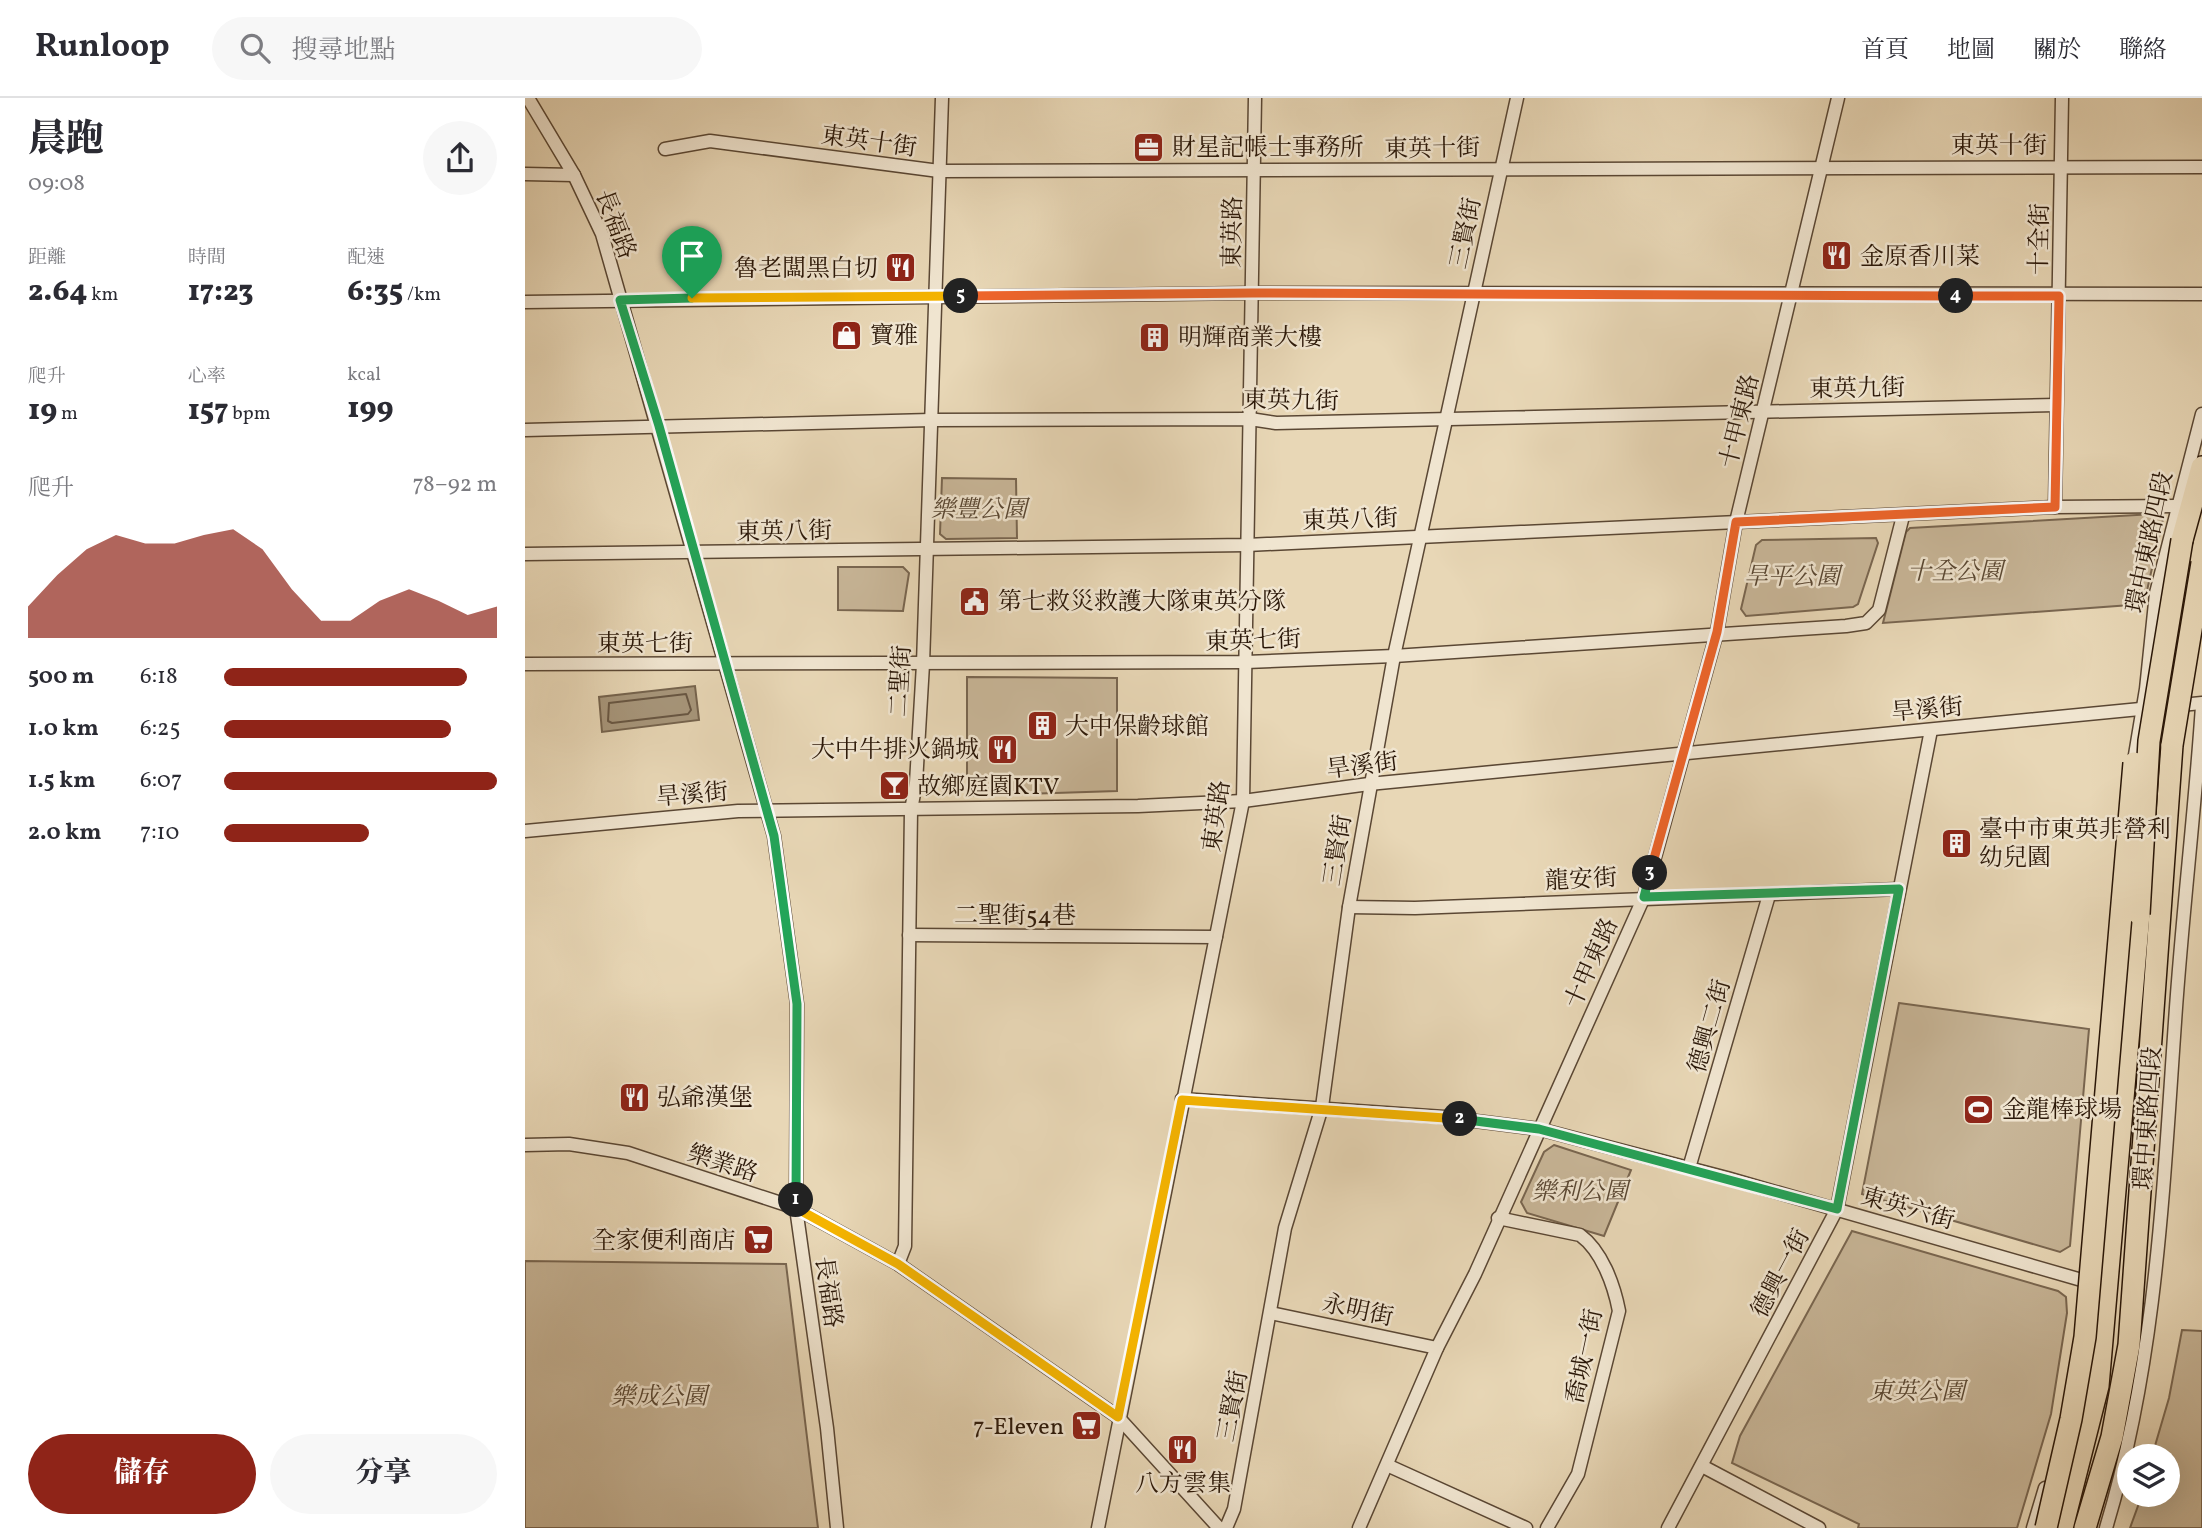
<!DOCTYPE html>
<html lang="zh-TW">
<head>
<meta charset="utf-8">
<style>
  body { margin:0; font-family:Vollkorn,"Noto Serif TC",serif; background:#f7f7f7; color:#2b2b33; height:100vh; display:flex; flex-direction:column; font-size:26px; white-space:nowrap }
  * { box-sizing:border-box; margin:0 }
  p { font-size:23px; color:#7c7c81 }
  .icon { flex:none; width:38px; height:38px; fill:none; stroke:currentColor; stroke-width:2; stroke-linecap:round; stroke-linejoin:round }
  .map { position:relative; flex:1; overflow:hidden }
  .drawer { display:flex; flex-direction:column; background:#fff; width:525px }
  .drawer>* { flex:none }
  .fabs { position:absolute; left:1592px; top:1346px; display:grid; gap:14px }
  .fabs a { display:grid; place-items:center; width:63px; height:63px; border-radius:50%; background:#fff; box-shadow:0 7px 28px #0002; font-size:35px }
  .pin { position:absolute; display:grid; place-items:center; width:60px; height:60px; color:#fff; margin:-72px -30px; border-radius:50% 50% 50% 0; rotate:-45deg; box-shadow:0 0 7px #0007 }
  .pin .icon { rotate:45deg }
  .km { position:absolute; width:35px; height:35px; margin:-18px; border-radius:50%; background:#222; color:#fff; font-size:19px; line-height:35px; text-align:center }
  .round { display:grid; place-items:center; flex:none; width:74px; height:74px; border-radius:37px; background:#f7f7f7 }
  .headline { display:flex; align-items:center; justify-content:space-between; height:119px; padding:0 28px }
  h1 { font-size:38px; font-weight:800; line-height:52px }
  .stats { display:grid; grid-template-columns:repeat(3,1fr); gap:10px; height:119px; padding:7px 28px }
  .stats div { display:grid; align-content:center }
  .stats b { font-size:30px; font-weight:800 }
  .stats small { font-size:19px; font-weight:400 }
  .stats p { font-size:19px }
  .chart { height:196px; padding:14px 28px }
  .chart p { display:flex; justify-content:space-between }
  .chart svg { width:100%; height:126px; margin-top:7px; fill:#8f2418; opacity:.7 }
  .action { display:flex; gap:14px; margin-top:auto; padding:14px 28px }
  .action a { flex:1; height:80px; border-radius:42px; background:#8f2418; color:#fff; font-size:28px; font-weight:800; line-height:80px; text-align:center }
  .action a+a { background:#f7f7f7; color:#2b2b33 }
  ul { padding:0 28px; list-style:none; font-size:23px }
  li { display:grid; grid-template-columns:112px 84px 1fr; align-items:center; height:52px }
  li i { height:18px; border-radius:9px; background:#8f2418 }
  header { display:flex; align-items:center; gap:42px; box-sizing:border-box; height:98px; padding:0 35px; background:#fff; border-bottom:2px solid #e1e1e2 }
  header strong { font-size:33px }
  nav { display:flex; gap:38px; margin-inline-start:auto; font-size:24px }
  .search { width:490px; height:63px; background:#f7f7f7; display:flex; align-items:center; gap:18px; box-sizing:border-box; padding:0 24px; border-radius:38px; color:#7c7c81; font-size:26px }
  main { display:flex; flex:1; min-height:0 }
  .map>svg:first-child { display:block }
  .green { fill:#c8b698; stroke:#796650; stroke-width:2 }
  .water { fill:#a7967b; stroke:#75634d; stroke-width:2 }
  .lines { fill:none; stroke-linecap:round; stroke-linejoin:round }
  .shore { stroke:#685642; stroke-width:2 }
  .minor-casing { stroke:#5a4734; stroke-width:15 }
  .trunk-casing { stroke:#2a1708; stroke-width:24 }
  .minor { stroke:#f0e5d0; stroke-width:12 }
  .trunk { stroke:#e8d7b6; stroke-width:21 }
  .trunk-bridge-casing { stroke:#2a1708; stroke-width:24; stroke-linecap:butt }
  .trunk-bridge { stroke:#e8d7b6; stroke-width:21 }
  .split-1-casing { stroke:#fff; stroke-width:14 }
  .split-2-casing { stroke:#fff; stroke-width:14 }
  .split-3-casing { stroke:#fff; stroke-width:14 }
  .split-4-casing { stroke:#fff; stroke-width:14 }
  .split-5-casing { stroke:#fff; stroke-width:14 }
  .split-6-casing { stroke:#fff; stroke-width:14 }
  .split-1 { stroke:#22a559; stroke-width:9 }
  .split-2 { stroke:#f5b400; stroke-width:9 }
  .split-3 { stroke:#22a559; stroke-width:9 }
  .split-4 { stroke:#f0652b; stroke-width:9 }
  .split-5 { stroke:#f0652b; stroke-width:9 }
  .split-6 { stroke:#f5b400; stroke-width:9 }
  .labels { text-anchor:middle; stroke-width:5; stroke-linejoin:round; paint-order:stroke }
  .street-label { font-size:24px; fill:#2a1708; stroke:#f0e5d0 }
  .poi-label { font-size:24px; fill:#2a1708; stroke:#f0e5d0; text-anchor:start }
  .park-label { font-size:24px; font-style:italic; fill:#594733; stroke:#f0e5d0 }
</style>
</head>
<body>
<header>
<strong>Runloop</strong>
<div class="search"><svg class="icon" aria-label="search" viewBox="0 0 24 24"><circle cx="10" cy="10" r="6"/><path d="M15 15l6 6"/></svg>搜尋地點</div>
<nav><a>首頁</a><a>地圖</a><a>關於</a><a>聯絡</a></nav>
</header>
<main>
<section class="drawer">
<div class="headline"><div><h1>晨跑</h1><p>09:08</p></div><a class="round"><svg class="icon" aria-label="share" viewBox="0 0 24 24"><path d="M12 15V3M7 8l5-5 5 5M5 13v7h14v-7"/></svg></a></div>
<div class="stats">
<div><p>距離</p><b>2.64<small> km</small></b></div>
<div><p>時間</p><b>17:23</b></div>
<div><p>配速</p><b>6:35<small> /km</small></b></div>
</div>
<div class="stats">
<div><p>爬升</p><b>19<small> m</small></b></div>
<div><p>心率</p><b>157<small> bpm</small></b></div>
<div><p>kcal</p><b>199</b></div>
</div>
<div class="chart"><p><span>爬升</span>78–92 m</p>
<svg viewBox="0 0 160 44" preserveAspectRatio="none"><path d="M0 44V33L10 22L20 13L30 8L40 11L50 11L60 8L70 6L80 13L90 27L100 38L110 38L120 31L130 27L140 31L150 36L160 33V44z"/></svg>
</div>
<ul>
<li><b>500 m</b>6:18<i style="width:89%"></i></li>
<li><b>1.0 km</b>6:25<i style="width:83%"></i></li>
<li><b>1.5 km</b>6:07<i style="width:100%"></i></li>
<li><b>2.0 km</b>7:10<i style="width:53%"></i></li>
</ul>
<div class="action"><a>儲存</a><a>分享</a></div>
</section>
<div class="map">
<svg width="1677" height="1430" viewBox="0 0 1677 1430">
  <rect width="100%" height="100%" fill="#e8d7b6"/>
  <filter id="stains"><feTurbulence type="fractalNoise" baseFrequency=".00286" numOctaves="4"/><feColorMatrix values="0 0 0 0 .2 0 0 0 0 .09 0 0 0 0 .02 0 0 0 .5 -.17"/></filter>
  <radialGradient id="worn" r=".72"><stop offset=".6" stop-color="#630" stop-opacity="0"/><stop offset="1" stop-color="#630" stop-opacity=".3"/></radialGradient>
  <!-- green -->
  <g class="green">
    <path d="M 417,380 L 491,381 L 492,440 L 421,441 L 415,436 Z"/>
    <path d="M 1629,416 L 1638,421 L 1619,506 L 1358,525 L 1381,434 L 1385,430 Z"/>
    <path d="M 1351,440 L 1353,445 L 1333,506 L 1328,509 L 1221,518 L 1216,511 L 1231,447 L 1237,442 Z"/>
    <path d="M 313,469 L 378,469 L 384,475 L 378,513 L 313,512 Z"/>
    <path d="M 442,579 L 592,580 L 592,693 L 442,698 Z"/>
    <path d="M 1374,905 L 1564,931 L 1545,1148 L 1535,1154 L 1337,1096 Z"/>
    <path d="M 1029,1047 L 1106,1072 L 1079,1138 L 1002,1115 L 996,1104 L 1019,1054 Z"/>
    <path d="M 1327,1133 L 1533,1193 L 1541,1199 L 1542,1215 L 1526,1316 L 1492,1430 L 1333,1430 L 1334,1426 L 1207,1365 L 1215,1338 Z"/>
    <path d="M 0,1163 L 261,1166 L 293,1430 L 0,1430 Z"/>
    <path d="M 1657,1232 L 1677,1233 L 1677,1430 L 1605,1430 L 1617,1397 L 1643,1396 L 1643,1358 L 1627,1358 L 1644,1300 Z"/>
  </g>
  <!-- water -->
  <path class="water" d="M 170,588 L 174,622 L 77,634 L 74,599 Z"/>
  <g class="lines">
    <!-- shore -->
    <path class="shore" d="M 161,596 L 166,612 L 163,616 L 87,625 L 83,623 L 84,605 Z"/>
    <defs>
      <g id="minor">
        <path d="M 3,0 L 49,77 L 77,136 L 249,738 L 272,906 L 271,1110 L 302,1330 L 312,1430"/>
        <path d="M 140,51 L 185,43 L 414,73 L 1677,69"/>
        <path d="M 0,76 L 49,77"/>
        <path d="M 0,204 L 727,195 L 1677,196"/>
        <path d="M 0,332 L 406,322 L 725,321 L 751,325 L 1531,307"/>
        <path d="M 1530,409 L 1537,0"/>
        <path d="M 0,456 L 722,447 L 1530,409 L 1652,408"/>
        <path d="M 0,566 L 721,564 L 869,558 L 1321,528 L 1341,525 L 1354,512 L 1378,418"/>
        <path d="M 1608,669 L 1621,591 L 1631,495 L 1677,316"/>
        <path d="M 0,733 L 213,713 L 613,708 L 718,703 L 844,686 L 1677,605"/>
        <path d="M 824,809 L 890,810 L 1374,791"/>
        <path d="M 384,837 L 691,839"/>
        <path d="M 657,1001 L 919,1019 L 1014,1031 L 1202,1080 L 1560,1183"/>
        <path d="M 0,1047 L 44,1046 L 103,1055 L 271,1110 L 373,1166 L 593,1319 L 694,1430"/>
        <path d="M 1164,1070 L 1244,797"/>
        <path d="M 973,1120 L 1055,1137 C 1077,1153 1089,1187 1094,1213 L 1053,1376 L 1022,1430"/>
        <path d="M 373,1166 L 380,1148 L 386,712 L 391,685 L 398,566 L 417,0"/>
        <path d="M 746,1215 L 912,1250"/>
        <path d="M 864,1368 L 1001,1430"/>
        <path d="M 1177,1368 L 1294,1430"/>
        <path d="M 573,1430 L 718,703 L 730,0"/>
        <path d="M 701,1430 L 709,1411 L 760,1130 L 797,1009 L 824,809 L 869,558 L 992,0"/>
        <path d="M 834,1430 L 912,1250 L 950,1176 L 1119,799 L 1192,534 L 1211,424 L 1313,0"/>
        <path d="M 1143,1430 L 1312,1111 L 1406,632"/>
        <path d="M 1508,1430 L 1520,1390"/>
        <path d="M 1581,1430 C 1631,1264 1638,1095 1650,924 C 1657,818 1670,713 1677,608"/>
      </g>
      <g id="trunk">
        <path d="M 1657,442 L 1677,369"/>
        <path d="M 1537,1430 L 1573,1288 L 1614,816"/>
        <path d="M 1560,1430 L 1587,1339 L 1604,1247 L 1647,647"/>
      </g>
    </defs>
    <!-- minor casing -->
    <use href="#minor" class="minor-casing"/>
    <!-- trunk casing -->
    <use href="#trunk" class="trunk-casing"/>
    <!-- minor -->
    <use href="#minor" class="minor"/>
    <!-- trunk -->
    <use href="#trunk" class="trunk"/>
    <defs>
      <g id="trunk-bridge">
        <path d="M 1647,647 L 1677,465"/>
        <path d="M 1614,816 L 1624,643 L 1657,442"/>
        <path d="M 1521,1430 L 1546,1321 L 1560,1239 L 1609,665"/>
      </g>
    </defs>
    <!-- trunk-bridge casing -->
    <use href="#trunk-bridge" class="trunk-bridge-casing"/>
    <!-- trunk-bridge -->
    <use href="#trunk-bridge" class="trunk-bridge"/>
  </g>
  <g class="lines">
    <defs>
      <path id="split-1" d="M 167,200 L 95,202 L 134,328 L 249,738 L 272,906 L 271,1102"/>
      <path id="split-2" d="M 271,1102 L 271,1110 L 373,1166 L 593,1319 L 657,1002 L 935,1021"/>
      <path id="split-3" d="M 935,1021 L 1014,1031 L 1312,1111 L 1374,791 L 1119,799 L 1125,775"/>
      <path id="split-4" d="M 1125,775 L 1192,534 L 1211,424 L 1530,409 L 1534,198 L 1431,198"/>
      <path id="split-5" d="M 436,198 L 727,195 L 1431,198"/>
      <path id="split-6" d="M 167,200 L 436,198"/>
    </defs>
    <!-- split-1 casing -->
    <use href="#split-1" class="split-1-casing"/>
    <!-- split-2 casing -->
    <use href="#split-2" class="split-2-casing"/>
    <!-- split-3 casing -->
    <use href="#split-3" class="split-3-casing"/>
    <!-- split-4 casing -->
    <use href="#split-4" class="split-4-casing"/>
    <!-- split-5 casing -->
    <use href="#split-5" class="split-5-casing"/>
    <!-- split-6 casing -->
    <use href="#split-6" class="split-6-casing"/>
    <!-- split-1 -->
    <use href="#split-1" class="split-1"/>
    <!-- split-2 -->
    <use href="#split-2" class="split-2"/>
    <!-- split-3 -->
    <use href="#split-3" class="split-3"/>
    <!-- split-4 -->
    <use href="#split-4" class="split-4"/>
    <!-- split-5 -->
    <use href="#split-5" class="split-5"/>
    <!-- split-6 -->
    <use href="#split-6" class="split-6"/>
  </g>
  <!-- icons -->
  <defs>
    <symbol id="office-square" viewBox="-11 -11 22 22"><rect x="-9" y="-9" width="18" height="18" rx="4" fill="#8f2418" stroke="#f0e5d0"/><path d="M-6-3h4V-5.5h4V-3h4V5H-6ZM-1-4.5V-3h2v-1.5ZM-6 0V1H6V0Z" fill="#fff"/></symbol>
    <symbol id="restaurant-square" viewBox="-11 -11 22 22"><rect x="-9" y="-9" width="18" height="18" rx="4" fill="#8f2418" stroke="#f0e5d0"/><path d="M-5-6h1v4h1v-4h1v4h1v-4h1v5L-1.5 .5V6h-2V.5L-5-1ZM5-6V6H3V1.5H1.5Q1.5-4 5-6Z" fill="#fff"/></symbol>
    <symbol id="shop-square" viewBox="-11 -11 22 22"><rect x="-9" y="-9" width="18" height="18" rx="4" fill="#8f2418" stroke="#f0e5d0"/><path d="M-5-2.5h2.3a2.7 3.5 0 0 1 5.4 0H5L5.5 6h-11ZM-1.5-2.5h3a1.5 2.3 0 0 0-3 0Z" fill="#fff"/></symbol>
    <symbol id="building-square" viewBox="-11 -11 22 22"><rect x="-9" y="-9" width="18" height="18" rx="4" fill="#8f2418" stroke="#f0e5d0"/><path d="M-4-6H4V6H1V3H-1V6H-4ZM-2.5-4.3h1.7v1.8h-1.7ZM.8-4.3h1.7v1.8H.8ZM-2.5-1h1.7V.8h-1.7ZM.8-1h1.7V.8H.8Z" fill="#fff"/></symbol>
    <symbol id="civic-square" viewBox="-11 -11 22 22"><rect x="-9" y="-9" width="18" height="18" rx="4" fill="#8f2418" stroke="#f0e5d0"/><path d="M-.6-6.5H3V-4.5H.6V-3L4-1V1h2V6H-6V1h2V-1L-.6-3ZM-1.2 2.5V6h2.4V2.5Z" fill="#fff"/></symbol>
    <symbol id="bar-square" viewBox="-11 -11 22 22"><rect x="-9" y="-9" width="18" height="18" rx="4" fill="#8f2418" stroke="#f0e5d0"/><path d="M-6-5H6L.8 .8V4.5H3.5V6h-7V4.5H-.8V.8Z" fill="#fff"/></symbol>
    <symbol id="stadium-square" viewBox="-11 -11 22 22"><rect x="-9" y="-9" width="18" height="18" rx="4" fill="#8f2418" stroke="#f0e5d0"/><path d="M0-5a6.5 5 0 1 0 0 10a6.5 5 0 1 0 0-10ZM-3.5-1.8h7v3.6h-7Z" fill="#fff"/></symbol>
    <symbol id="supermarket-square" viewBox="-11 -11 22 22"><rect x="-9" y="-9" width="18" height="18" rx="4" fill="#8f2418" stroke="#f0e5d0"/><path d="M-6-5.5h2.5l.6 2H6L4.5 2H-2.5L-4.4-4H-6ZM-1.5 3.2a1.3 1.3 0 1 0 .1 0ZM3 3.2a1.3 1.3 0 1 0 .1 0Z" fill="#fff"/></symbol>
  </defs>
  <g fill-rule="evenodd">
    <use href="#office-square" x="606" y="32" width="35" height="35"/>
    <use href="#restaurant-square" x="1294" y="140" width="35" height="35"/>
    <use href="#restaurant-square" x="358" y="152" width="35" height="35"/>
    <use href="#shop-square" x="304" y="220" width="35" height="35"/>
    <use href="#building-square" x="612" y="222" width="35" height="35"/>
    <use href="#civic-square" x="432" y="486" width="35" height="35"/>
    <use href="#building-square" x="500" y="610" width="35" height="35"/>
    <use href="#restaurant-square" x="460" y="634" width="35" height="35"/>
    <use href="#bar-square" x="352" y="670" width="35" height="35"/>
    <use href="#building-square" x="1414" y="728" width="35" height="35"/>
    <use href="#restaurant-square" x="92" y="982" width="35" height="35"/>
    <use href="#stadium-square" x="1436" y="994" width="35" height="35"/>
    <use href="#supermarket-square" x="216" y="1124" width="35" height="35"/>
    <use href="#supermarket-square" x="544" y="1310" width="35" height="35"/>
    <use href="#restaurant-square" x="640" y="1334" width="35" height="35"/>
  </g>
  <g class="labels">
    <!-- street labels -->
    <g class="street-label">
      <text transform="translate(344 43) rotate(8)" y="8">東英十街</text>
      <text x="1474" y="55">東英十街</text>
      <text transform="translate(907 50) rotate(-1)" y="8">東英十街</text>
      <text transform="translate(91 126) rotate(69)" y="8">長福路</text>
      <text transform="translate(707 134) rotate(-89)" y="8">東英路</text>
      <text transform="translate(940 135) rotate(-78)" y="8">三賢街</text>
      <text transform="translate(1514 141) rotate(-89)" y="8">十全街</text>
      <text transform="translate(1332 290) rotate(-1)" y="8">東英九街</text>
      <text transform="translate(766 302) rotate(1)" y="8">東英九街</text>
      <text transform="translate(1214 323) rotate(-76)" y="8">十甲東路</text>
      <text transform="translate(825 421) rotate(-2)" y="8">東英八街</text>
      <text transform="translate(259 433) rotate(-1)" y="8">東英八街</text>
      <text transform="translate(1624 444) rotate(-78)" y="8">環中東路四段</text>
      <text transform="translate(728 542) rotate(-2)" y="8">東英七街</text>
      <text x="120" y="553">東英七街</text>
      <text transform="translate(375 583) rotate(-87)" y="8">二聖街</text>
      <text transform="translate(1402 611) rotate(-5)" y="8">旱溪街</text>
      <text transform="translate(837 667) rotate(-7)" y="8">旱溪街</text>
      <text transform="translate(167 696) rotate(-5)" y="8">旱溪街</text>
      <text transform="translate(691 718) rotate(-82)" y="8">東英路</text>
      <text transform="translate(812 752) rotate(-81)" y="8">三賢街</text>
      <text transform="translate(1056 781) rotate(-3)" y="8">龍安街</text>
      <text x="490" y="825">二聖街54巷</text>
      <text transform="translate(1066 865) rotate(-66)" y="8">十甲東路</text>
      <text transform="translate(1184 928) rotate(-74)" y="8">德興二街</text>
      <text transform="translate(1622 1020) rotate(-86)" y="8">環中東路四段</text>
      <text transform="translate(198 1065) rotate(18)" y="8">樂業路</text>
      <text transform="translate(1383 1110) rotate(16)" y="8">東英六街</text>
      <text transform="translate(1255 1175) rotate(-62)" y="8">德興一街</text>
      <text transform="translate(304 1194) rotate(82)" y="8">長福路</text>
      <text transform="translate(833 1212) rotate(12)" y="8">永明街</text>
      <text transform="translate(1059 1258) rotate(-78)" y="8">喬城一街</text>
      <text transform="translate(707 1308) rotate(-79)" y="8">三賢街</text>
    </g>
    <!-- poi labels -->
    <g class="poi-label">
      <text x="647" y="57">財星記帳士事務所</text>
      <text x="1335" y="166">金原香川菜</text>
      <text x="353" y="178" text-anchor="end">魯老闆黑白切</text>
      <text x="345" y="245">寶雅</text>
      <text x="653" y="247">明輝商業大樓</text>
      <text x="473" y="511">第七救災救護大隊東英分隊</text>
      <text x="540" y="636">大中保齡球館</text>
      <text x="454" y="659" text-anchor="end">大中牛排火鍋城</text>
      <text x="392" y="696">故鄉庭園KTV</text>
      <text x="1454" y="739">臺中市東英非營利<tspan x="1454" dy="28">幼兒園</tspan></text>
      <text x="132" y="1007">弘爺漢堡</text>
      <text x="1477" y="1019">金龍棒球場</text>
      <text x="211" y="1150" text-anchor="end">全家便利商店</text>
      <text x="539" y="1336" text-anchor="end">7-Eleven</text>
      <text x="658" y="1393" text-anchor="middle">八方雲集</text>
    </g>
    <!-- park labels -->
    <g class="park-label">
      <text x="454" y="419">樂豐公園</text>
      <text x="1430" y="481">十全公園</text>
      <text x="1267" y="486">旱平公園</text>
      <text x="1055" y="1101">樂利公園</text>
      <text x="1392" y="1301">東英公園</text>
      <text x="134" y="1306">樂成公園</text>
    </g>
  </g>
  <rect width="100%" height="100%" filter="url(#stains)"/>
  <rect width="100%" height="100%" fill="url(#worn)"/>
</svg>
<div class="fabs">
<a><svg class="icon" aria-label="layers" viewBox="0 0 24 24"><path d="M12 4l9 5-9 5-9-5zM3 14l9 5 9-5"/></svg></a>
</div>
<div class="pin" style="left:167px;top:200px;background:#1e9e55"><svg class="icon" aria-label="arrive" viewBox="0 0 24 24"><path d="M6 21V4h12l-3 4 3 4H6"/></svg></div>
<b class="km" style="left:271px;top:1102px">1</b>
<b class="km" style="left:935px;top:1021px">2</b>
<b class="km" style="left:1125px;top:775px">3</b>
<b class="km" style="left:1431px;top:198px">4</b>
<b class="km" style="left:436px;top:198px">5</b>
</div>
</main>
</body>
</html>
